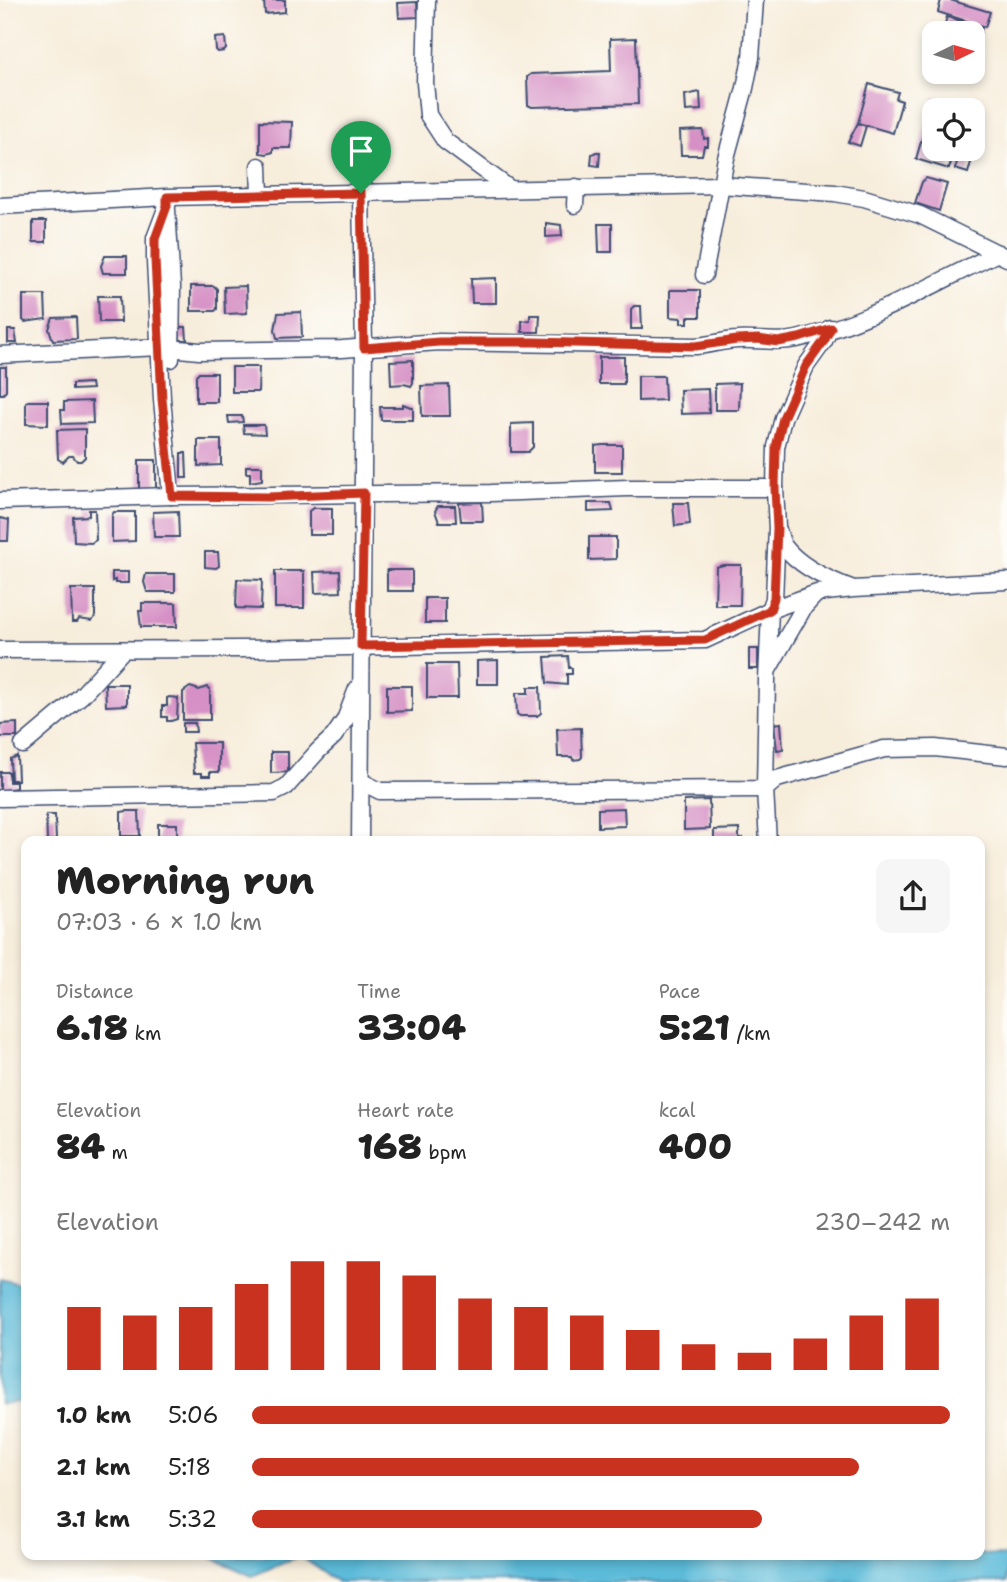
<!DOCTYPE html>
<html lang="en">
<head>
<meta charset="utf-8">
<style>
  body { margin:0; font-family:"Shantell Sans",sans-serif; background:#f6f6f6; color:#222; height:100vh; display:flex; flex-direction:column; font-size:26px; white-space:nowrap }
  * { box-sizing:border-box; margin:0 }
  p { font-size:23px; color:#767676 }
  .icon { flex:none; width:38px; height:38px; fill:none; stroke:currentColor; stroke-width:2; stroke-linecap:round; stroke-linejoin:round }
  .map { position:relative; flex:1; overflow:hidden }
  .panel { position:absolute; left:21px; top:836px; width:964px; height:724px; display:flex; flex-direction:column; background:#fff; border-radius:14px; box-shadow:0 4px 10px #0003 }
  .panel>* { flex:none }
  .needle { width:46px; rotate:85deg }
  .controls { position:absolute; left:922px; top:21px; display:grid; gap:14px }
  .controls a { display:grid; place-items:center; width:63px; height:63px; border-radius:14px; background:#fff; box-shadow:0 4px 10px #0003; font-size:35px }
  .pin { position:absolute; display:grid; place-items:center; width:60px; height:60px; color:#fff; margin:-72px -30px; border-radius:50% 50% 50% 0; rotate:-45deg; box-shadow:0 0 7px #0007 }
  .pin .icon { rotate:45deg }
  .round { display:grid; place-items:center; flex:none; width:74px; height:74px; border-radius:14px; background:#f6f6f6 }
  .summary { display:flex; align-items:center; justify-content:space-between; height:119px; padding:0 35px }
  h1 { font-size:38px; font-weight:800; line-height:52px }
  .figures { display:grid; grid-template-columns:repeat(3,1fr); gap:10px; height:119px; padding:7px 35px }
  .figures div { display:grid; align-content:center }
  .figures b { font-size:35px; font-weight:800 }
  .figures small { font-size:19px; font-weight:400 }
  .figures p { font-size:19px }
  .chart { height:196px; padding:14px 35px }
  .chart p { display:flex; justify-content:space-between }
  .chart svg { width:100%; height:126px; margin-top:7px; stroke:#c8321e; stroke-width:6 }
  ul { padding:0 35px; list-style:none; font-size:23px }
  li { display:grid; grid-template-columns:112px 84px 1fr; align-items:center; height:52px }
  li i { height:18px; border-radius:9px; background:#c8321e }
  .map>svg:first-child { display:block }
  .water { fill:#5bbbd9; stroke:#3b759c; stroke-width:2 }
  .building { fill:#d690c5 }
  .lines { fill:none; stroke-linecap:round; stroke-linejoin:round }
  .street-casing { stroke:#3c4c71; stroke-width:19 }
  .street { stroke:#fff; stroke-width:16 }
  .route-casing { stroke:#fff; stroke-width:14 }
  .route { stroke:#c8321e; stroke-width:9 }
</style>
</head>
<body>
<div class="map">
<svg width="1007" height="1582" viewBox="0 0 1007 1582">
  <rect width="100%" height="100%" fill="#fdfcf7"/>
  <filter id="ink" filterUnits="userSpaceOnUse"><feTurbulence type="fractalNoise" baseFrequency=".0143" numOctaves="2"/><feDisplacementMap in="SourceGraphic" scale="14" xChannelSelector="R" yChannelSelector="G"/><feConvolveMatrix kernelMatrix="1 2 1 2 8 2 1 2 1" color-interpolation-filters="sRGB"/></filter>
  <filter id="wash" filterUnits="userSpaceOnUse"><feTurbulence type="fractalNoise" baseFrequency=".00686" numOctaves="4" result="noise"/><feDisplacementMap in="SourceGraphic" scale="28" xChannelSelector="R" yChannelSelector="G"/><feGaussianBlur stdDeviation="1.57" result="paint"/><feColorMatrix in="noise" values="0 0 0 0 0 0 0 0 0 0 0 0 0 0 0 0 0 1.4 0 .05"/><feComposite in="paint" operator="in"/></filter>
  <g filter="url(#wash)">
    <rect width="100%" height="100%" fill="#f7eddb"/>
    <!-- water -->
    <g class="water">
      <path d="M 0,1279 L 26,1286 L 26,1409 L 18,1402 L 0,1404 Z"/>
      <path d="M 980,1554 L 1007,1556 L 1007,1582 L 338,1582 L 300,1556 L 252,1576 L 208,1556 Z"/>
    </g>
    <g id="blocks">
      <!-- building -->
      <g class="building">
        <path d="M 264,0 L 285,0 L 285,12 L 265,14 Z"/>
        <path d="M 941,0 L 950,0 L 990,12 L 985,27 L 938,12 Z"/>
        <path d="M 417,2 L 418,17 L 399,18 L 398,3 Z"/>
        <path d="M 947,17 L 982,27 L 974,57 L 973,33 L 942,33 Z"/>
        <path d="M 225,37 L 226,49 L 224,51 L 218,52 L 216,50 L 215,38 Z"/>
        <path d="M 636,38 L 638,104 L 532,107 L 528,105 L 527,77 L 531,74 L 611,71 L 610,39 Z"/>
        <path d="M 869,84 L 898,92 L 896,99 L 902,101 L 893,133 L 858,123 Z"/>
        <path d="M 700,92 L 701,110 L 686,111 L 685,95 Z"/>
        <path d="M 934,97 L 967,107 L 966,110 L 934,110 L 934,149 L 955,149 L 949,169 L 916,159 Z"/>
        <path d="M 973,109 L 985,113 L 968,173 L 955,169 L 961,149 L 973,149 Z"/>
        <path d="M 260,121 L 292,122 L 291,148 L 273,148 L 273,152 L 267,154 L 260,153 Z"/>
        <path d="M 858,123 L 866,126 L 860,146 L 848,142 Z"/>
        <path d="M 703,130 L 704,139 L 708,138 L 708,146 L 704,146 L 702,155 L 681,155 L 680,131 Z"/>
        <path d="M 596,152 L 600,152 L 599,166 L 591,165 L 592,154 Z"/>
        <path d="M 926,178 L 947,184 L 939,211 L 915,203 L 922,182 Z"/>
        <rect x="33" y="221" width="13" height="21"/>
        <path d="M 546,223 L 561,225 L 562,236 L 546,237 Z"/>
        <path d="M 598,224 L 612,224 L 612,252 L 599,252 Z"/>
        <path d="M 105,256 L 127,256 L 127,273 L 103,273 L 101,266 Z"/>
        <path d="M 496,278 L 496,303 L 472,303 L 471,279 Z"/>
        <path d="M 191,286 L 214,286 L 217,289 L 217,309 L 215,311 L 191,311 Z"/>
        <path d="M 246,286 L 247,313 L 225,314 L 224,287 Z"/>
        <path d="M 670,290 L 700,290 L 700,317 L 688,317 L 688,323 L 681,323 L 681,318 L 670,317 Z"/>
        <path d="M 23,295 L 45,295 L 46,319 L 25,322 L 23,320 Z"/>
        <path d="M 98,296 L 120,296 L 121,322 L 99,322 Z"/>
        <path d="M 634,306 L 641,306 L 642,329 L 631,329 L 631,309 Z"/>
        <path d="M 301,312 L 302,337 L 277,338 L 275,330 L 278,313 Z"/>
        <path d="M 530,315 L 540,315 L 539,332 L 522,332 L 522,321 L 530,320 Z"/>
        <path d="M 76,317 L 77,339 L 53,340 L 49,329 L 53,318 Z"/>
        <path d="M 180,327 L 186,327 L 187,340 L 180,340 Z"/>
        <path d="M 8,330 L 15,330 L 17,343 L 8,343 Z"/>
        <rect x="599" y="357" width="25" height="27"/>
        <path d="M 413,360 L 413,383 L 411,386 L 404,384 L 391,385 L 390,361 Z"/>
        <path d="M 0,367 L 6,367 L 6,391 L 3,394 L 0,394 Z"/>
        <path d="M 232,367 L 259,367 L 258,392 L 232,392 Z"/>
        <path d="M 199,373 L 217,373 L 217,402 L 196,402 L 196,376 Z"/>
        <path d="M 638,376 L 664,376 L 665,400 L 638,401 Z"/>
        <path d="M 91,383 L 92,389 L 72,390 L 72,384 Z"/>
        <path d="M 740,383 L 739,410 L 715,410 L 715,384 Z"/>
        <path d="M 449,385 L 450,416 L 422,416 L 421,386 Z"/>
        <path d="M 708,389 L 709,413 L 681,414 L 680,390 Z"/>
        <path d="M 28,401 L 48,401 L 48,425 L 26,424 L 26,402 Z"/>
        <path d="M 92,401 L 93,423 L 62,424 L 61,410 L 64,410 L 64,402 Z"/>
        <path d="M 403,404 L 413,408 L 413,420 L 381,420 L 380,407 L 403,407 Z"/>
        <path d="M 228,416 L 242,416 L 243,422 L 229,423 Z"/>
        <path d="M 533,423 L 533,447 L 528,452 L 511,452 L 511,424 Z"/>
        <path d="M 243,425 L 264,425 L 265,434 L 244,433 Z"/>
        <path d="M 85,429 L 85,457 L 81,461 L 77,461 L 73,456 L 69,456 L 63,462 L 58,459 L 57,430 Z"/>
        <path d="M 198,440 L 221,440 L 221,465 L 198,466 Z"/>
        <path d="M 602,445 L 622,445 L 622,472 L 595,472 L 595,446 Z"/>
        <path d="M 181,453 L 186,453 L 187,478 L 181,478 Z"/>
        <path d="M 139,460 L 156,460 L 156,487 L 150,491 L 139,489 Z"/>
        <path d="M 246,466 L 262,466 L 262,480 L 250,482 L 250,473 L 246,473 Z"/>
        <path d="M 482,502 L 483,521 L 461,521 L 459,503 Z"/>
        <path d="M 588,503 L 611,503 L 613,511 L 588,512 Z"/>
        <path d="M 673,503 L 688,503 L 690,524 L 675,526 Z"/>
        <path d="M 438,506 L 455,506 L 456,522 L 439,522 L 435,511 Z"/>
        <path d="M 313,508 L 332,508 L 332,535 L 309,535 L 309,511 Z"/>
        <path d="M 89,510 L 95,510 L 96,540 L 91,543 L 74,542 L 73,517 L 89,516 Z"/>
        <path d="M 178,511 L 179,537 L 154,537 L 153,512 Z"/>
        <path d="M 114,512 L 135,512 L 135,541 L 112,542 L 112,515 Z"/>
        <path d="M 0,518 L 9,520 L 8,541 L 0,541 Z"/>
        <path d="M 589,537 L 616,537 L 616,559 L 589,560 Z"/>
        <path d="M 205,552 L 218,552 L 219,566 L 216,568 L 205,567 Z"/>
        <path d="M 723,565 L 741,565 L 740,605 L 715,605 L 716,567 Z"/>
        <rect x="387" y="570" width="25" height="21"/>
        <rect x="275" y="571" width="29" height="37"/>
        <path d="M 340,571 L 341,592 L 315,593 L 314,572 Z"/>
        <path d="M 112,572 L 128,572 L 128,583 L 115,583 L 115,580 L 112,581 Z"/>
        <path d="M 146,574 L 175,574 L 175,592 L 147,592 L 144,582 Z"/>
        <path d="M 237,579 L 262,580 L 261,609 L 236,608 Z"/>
        <path d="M 71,589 L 95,589 L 95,617 L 92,621 L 79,619 L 77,622 L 72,622 Z"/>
        <rect x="425" y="598" width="20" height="25"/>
        <path d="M 142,603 L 176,603 L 177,627 L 141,627 L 139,611 L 142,611 Z"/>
        <rect x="749" y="649" width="9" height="20"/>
        <path d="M 568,656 L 569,668 L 572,668 L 572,674 L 567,674 L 567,685 L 547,683 L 545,657 Z"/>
        <path d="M 498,660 L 498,684 L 477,684 L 477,661 Z"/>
        <path d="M 427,664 L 457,664 L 458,698 L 427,698 Z"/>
        <path d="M 105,684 L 127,684 L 127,705 L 106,706 Z"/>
        <path d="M 387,686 L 412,686 L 412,711 L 387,712 Z"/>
        <path d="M 190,687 L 199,690 L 207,687 L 210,690 L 210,720 L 183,720 L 183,692 Z"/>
        <path d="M 528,687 L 540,687 L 541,713 L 537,716 L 520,716 L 517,714 L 516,693 L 528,693 Z"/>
        <path d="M 169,697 L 178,698 L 177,719 L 171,721 L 167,721 L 167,717 L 162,717 L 162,706 L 167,706 L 167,698 Z"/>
        <path d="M 17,723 L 17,737 L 0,737 L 0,724 Z"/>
        <path d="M 183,723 L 195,723 L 196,732 L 183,732 Z"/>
        <path d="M 781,723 L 783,749 L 777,750 L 774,724 Z"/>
        <path d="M 581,728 L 582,757 L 580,759 L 573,760 L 572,757 L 558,757 L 557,729 Z"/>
        <path d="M 192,743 L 219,743 L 219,772 L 210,772 L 210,776 L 202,776 L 202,773 L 194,773 Z"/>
        <path d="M 271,752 L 288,752 L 288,772 L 271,773 Z"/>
        <path d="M 17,756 L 18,780 L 11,780 L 10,759 Z"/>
        <path d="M 0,772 L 9,772 L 9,782 L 16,782 L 16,788 L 0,791 Z"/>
        <path d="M 709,800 L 710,829 L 684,830 L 684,801 Z"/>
        <path d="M 624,808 L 625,826 L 598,827 L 598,809 Z"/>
        <path d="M 127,811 L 139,811 L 140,836 L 121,836 L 121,812 Z"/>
        <path d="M 46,815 L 55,815 L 56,840 L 47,841 Z"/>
        <rect x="158" y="824" width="19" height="18"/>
        <path d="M 739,829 L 739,839 L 743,838 L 743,842 L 714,841 L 714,830 Z"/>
      </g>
    </g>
  </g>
  <g filter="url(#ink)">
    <use href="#blocks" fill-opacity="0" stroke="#3c4c71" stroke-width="2"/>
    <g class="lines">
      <defs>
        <g id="street">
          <path d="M 427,0 L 425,83 L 428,115 L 445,141 L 510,189"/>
          <path d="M 259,166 L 260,195"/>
          <path d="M 575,205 L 576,187"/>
          <path d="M 0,206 L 167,197 L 720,185 L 835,193 L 864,198 L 920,215 L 1007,258"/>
          <path d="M 167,206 L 155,238 L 155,260 L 162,399 L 171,496"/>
          <path d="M 167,210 L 172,286 L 171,359"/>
          <path d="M 704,275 L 726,158 L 745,88 L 751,58 L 755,0"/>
          <path d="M 0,355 L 160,347 L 199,351 L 342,349 L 439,342 L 696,346 C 711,345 724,340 738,340 C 758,339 777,343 797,339 C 869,323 932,284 998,253"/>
          <path d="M 0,501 L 171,496 L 491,493 L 628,488 L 775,488"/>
          <path d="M 778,530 C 780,535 781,542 784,546 C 799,566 829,580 851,588"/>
          <path d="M 0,650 L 242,649 L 705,640 L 770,610 L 817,593 L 853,589 L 1007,581"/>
          <path d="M 769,668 L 804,607 L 815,595"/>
          <path d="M 23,745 L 81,696 L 123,650"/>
          <path d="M 362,782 L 380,791 L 765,789 L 777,779 L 884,749 L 935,748 L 1007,756"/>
          <path d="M 0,798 L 274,793 L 286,787 L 318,751 L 334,736 L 345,720 L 357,689"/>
          <path d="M 360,842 L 364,348 L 361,193"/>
          <path d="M 768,842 L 765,789 L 767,680 L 770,610 L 774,599 L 777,528 L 775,488 L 776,447 L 783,418 L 806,366 L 824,341 L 830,328"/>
        </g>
      </defs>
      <!-- street casing -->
      <use href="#street" class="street-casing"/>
      <!-- street -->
      <use href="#street" class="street"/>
    </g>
  </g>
  <g class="lines" filter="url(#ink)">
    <defs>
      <path id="route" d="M 361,193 L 364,348 L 439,342 L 533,342 L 696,346 L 737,340 L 758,339 L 778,342 L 799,338 L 831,328 L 824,341 L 806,366 L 783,418 L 776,447 L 775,488 L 777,528 L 774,598 L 770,610 L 705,640 L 361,646 L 364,493 L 268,497 L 172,496 L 162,399 L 155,260 L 155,239 L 167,206 L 167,197 Z"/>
    </defs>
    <!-- route casing -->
    <use href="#route" class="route-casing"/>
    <!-- route -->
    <use href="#route" class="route"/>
  </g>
</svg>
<div class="controls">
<a><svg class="needle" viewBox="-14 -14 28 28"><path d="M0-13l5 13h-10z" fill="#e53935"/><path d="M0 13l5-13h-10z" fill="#767676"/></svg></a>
<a><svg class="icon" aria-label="locate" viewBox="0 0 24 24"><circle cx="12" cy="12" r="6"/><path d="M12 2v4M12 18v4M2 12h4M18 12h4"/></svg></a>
</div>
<div class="pin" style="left:361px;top:193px;background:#1e9e55"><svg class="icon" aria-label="arrive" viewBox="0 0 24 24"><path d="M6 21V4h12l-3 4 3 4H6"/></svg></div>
<section class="panel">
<div class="summary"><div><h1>Morning run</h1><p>07:03 · 6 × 1.0 km</p></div><a class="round"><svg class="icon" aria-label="share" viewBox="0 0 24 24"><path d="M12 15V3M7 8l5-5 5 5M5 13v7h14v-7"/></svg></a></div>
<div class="figures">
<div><p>Distance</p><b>6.18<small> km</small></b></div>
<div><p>Time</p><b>33:04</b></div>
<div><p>Pace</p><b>5:21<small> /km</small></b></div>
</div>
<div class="figures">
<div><p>Elevation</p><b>84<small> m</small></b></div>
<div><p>Heart rate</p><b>168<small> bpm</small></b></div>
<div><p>kcal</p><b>400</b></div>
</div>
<div class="chart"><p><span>Elevation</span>230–242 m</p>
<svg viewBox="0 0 160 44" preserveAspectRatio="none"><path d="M5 44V22M15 44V25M25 44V22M35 44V14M45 44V6M55 44V6M65 44V11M75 44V19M85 44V22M95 44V25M105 44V30M115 44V35M125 44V38M135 44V33M145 44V25M155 44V19"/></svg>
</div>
<ul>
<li><b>1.0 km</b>5:06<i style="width:100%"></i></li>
<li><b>2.1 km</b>5:18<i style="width:87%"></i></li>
<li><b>3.1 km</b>5:32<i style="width:73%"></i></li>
</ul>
</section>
</div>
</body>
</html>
